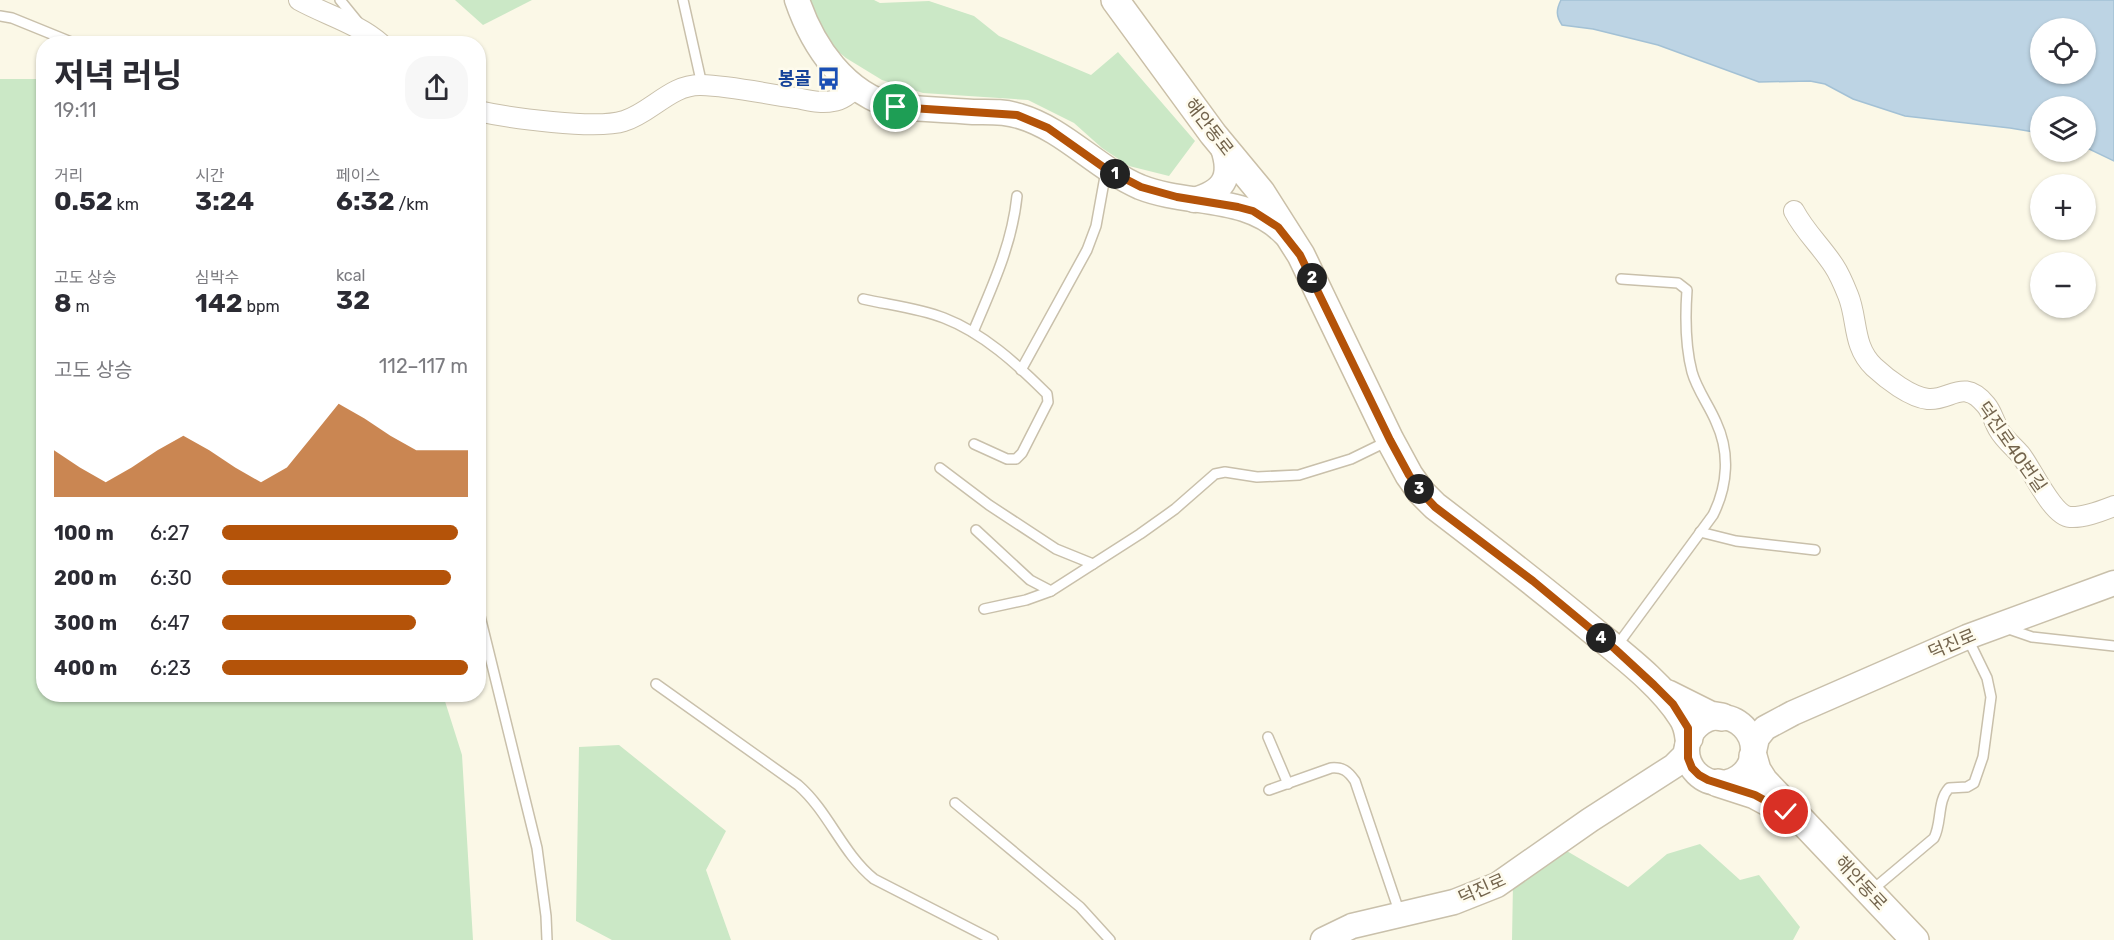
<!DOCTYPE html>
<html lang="ko">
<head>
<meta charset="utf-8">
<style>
  body { margin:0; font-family:Rubik,"Noto Sans KR",sans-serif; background:#f7f7f7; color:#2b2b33; height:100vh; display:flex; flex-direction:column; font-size:22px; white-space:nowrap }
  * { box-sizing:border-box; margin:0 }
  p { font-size:20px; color:#7c7c81 }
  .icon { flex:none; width:33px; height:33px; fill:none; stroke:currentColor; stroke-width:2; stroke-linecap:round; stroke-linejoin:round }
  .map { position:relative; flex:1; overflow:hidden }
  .side { position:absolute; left:36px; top:36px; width:450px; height:666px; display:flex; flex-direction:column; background:#fff; border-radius:24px; box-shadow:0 2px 4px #0004 }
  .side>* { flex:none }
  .controls { position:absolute; left:2030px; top:18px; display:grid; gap:12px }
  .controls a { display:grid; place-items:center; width:66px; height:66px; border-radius:50%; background:#fff; box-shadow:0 2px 4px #0004; font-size:30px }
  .pin { position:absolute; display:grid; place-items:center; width:51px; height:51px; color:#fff; margin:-26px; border:3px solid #fff; border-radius:50%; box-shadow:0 2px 6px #0007 }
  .km { position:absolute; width:30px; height:30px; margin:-15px; border-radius:50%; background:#222; color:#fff; font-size:16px; line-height:30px; text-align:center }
  .round { display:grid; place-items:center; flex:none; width:63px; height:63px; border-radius:24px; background:#f7f7f7 }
  .summary { display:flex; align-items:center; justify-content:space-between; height:102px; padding:0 18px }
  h1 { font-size:33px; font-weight:700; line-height:45px }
  .metrics { display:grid; grid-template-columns:repeat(3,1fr); gap:9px; height:102px; padding:6px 18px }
  .metrics div { display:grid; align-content:center }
  .metrics b { font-size:26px; font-weight:700 }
  .metrics small { font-size:16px; font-weight:400 }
  .metrics p { font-size:16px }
  .chart { height:168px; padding:12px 18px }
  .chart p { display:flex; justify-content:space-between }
  .chart svg { width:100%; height:108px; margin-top:6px; fill:#b45309; opacity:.7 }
  ul { padding:0 18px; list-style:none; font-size:20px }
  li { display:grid; grid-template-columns:96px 72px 1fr; align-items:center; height:45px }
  li i { height:15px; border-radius:8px; background:#b45309 }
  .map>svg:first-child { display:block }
  .green { fill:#cbe8c6 }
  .water { fill:#bdd4e4; stroke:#a3c1d5; stroke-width:1.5; fill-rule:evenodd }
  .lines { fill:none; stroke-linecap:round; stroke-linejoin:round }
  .service-casing { stroke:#c9c0ab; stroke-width:12 }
  .minor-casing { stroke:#c9c0ab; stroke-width:22 }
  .tertiary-casing { stroke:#c9c0ab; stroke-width:27 }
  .secondary-casing { stroke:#cabfa7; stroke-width:30 }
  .service { stroke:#fff; stroke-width:9 }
  .minor { stroke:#fff; stroke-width:20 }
  .tertiary { stroke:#fff; stroke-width:24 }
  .secondary { stroke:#fff; stroke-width:27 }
  .route-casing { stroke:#fff; stroke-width:12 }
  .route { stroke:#b45309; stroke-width:8 }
  .labels { text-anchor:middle; stroke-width:5; stroke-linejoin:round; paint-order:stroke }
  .transit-label { font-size:18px; font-weight:bold; fill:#164399; stroke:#fefbed; text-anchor:end }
  .street-label { font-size:18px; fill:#73644d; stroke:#fefbed }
</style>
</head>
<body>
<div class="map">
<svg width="2114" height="940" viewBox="0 0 2114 940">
  <rect width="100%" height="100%" fill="#fbf8e7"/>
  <!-- green -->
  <g class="green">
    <path d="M 455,0 L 532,0 L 483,25 Z"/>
    <path d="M 808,0 L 874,0 L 880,3 L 929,1 L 974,16 L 999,36 L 1091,75 L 1118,52 L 1195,141 L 1169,176 L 1129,166 L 1102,148 L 1074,123 L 1028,100 L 923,93 L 882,80 L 846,58 L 828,43 Z"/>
    <path d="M 0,79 L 43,79 L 44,694 L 443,695 L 462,755 L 473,940 L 0,940 Z"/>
    <path d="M 619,745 L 726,831 L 706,870 L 731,940 L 612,940 L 576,921 L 579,747 Z"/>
    <path d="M 1700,844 L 1740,880 L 1759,875 L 1800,927 L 1793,940 L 1512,940 L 1513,883 L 1560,847 L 1628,887 L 1667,854 Z"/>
  </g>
  <!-- water -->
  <path class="water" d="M 1561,0 L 2114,0 L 2114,161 L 2085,147 L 2085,106 L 2040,106 L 2040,133 L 2010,128 L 1905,116 L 1853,99 L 1825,84 L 1810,81 L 1759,82 L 1658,45 L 1593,29 L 1562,25 C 1556,16 1556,10 1561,0 ZM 2040,28 L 2085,28 L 2085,74 L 2040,74 Z"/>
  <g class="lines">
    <defs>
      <g id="service">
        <path d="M 340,0 L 358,22"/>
        <path d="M 683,0 L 702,85"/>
        <path d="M 0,16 L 12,18 L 76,44"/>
        <path d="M 863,299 C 889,305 918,308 944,318 C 983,333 1017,364 1047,394 L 1048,402 L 1022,453 L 1016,459 L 1007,459 L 974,444"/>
        <path d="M 973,332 C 992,287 1012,245 1017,196"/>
        <path d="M 1021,370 L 1087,250 L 1096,226 L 1106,171"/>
        <path d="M 940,468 L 989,505 L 1056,549 L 1093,564"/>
        <path d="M 976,530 L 1030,580 L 1051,591"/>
        <path d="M 1700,532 L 1736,541 L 1815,550"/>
        <path d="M 478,608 L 537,848 L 546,916 L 547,940"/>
        <path d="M 984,609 L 1026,600 L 1051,591 L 1140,534 L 1175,509 L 1215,474 L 1225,472 L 1257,477 L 1299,475 L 1351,459 L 1388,441"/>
        <path d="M 2003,627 L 2032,637 L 2114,646"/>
        <path d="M 1616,647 L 1713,515 C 1728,485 1730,452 1716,422 C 1709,405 1697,390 1692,372 C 1685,345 1685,318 1687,290 L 1678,283 L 1621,279"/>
        <path d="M 656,684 L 798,785 C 829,812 842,853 874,879 L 993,940"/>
        <path d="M 1268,737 L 1288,784"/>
        <path d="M 1269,790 L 1331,768 C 1343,767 1348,771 1355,781 L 1400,914"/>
        <path d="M 955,803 L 1080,907 L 1110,940"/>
        <path d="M 1871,891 L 1934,838 C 1942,823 1937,801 1949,788 L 1967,787 L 1974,783 L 1983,757 L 1991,697 L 1987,678 L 1968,639"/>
      </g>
      <g id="minor">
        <path d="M 299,0 C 326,15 357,23 381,44"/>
        <path d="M 478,111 C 509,118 596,130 624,121 C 651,113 671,84 701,85 C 733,86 765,94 796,98 C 808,100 821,104 833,101 C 842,100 849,94 856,88"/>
        <path d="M 1794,211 C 1805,232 1821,246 1834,266 C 1840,275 1844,285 1848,295 C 1858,319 1852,346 1874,367 C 1887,379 1910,397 1928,399 C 1951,401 1963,377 1986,405 C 1992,412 1994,422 1999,430 C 2004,439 2013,446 2020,454 C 2031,467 2052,516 2070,517 C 2084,518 2101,511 2114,506"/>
      </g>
      <g id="tertiary">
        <path d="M 797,0 C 813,47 845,94 896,107 C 922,109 947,110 973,112 C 988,112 1004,111 1019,116 C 1064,129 1096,168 1140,187 C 1188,206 1247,194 1285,234"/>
        <path d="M 1194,200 C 1227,191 1233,174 1221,143"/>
        <circle cx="1720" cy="750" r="33"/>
        <path d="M 1753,756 L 1757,738 L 1765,728 L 1793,713 L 1967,637 L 2114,583"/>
        <path d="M 1323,940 L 1352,926 L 1454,902 L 1497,885 L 1590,820 L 1674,766 L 1685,755 L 1689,738"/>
      </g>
      <g id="secondary">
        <path d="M 1115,0 L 1213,134 L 1261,192 L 1301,255 L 1390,440 L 1409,475 L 1421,492 L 1435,506 C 1490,548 1544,590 1597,634 C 1625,657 1663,686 1682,717 C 1687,724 1688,730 1689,738"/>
        <path d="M 1668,694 L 1710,715 L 1722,717"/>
        <path d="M 1753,756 L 1757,770 L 1764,781 L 1915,940"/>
        <path d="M 1718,783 L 1755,795 L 1781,809"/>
      </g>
    </defs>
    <!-- service casing -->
    <use href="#service" class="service-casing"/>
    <!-- minor casing -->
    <use href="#minor" class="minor-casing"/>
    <!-- tertiary casing -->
    <use href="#tertiary" class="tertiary-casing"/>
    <!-- secondary casing -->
    <use href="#secondary" class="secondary-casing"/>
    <!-- service -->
    <use href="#service" class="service"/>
    <!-- minor -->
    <use href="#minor" class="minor"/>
    <!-- tertiary -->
    <use href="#tertiary" class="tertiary"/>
    <!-- secondary -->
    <use href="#secondary" class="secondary"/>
  </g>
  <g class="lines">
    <defs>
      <path id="route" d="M 896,107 L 1017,115 L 1048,128 L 1106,169 L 1141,187 L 1177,197 L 1238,207 L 1253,211 L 1278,227 L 1300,255 L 1390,440 L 1409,475 L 1421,492 L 1435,507 L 1533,581 L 1615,649 L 1654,685 L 1673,704 L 1688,728 L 1688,758 L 1692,768 L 1699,775 L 1708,780 L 1755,795 L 1786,812"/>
    </defs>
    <!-- route casing -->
    <use href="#route" class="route-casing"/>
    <!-- route -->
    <use href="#route" class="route"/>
  </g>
  <!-- icons -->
  <defs>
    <symbol id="bus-bare" viewBox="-9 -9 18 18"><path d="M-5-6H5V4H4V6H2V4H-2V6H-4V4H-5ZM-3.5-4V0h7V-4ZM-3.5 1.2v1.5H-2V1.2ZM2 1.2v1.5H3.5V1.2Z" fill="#1a4fb4" stroke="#fefbed" stroke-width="2.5" paint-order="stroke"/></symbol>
  </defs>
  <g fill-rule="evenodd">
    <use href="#bus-bare" x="812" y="62" width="33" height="33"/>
  </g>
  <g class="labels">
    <!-- transit labels -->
    <g class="transit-label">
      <text x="811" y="85">봉골</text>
    </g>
    <!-- street labels -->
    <g class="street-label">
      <text transform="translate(1209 127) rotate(52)" y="6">해안동로</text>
      <text transform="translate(2012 447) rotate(55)" y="6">덕진로40번길</text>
      <text transform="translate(1952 644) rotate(-23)" y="6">덕진로</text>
      <text transform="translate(1861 883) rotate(47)" y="6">해안동로</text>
      <text transform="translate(1482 889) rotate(-24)" y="6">덕진로</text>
    </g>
  </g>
</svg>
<div class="controls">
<a><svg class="icon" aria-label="locate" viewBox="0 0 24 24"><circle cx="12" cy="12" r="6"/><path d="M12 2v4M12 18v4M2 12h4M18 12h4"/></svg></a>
<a><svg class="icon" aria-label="layers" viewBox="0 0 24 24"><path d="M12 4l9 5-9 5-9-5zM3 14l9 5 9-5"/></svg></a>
<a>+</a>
<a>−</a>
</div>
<div class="pin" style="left:896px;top:107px;background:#1e9e55"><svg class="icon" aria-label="arrive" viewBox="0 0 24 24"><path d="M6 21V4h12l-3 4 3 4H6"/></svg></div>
<div class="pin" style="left:1786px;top:812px;background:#d93025"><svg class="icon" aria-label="check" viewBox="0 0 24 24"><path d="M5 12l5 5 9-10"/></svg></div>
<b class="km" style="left:1115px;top:174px">1</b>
<b class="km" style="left:1312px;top:278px">2</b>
<b class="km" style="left:1419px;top:489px">3</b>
<b class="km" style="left:1601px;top:638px">4</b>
<section class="side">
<div class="summary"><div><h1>저녁 러닝</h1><p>19:11</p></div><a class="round"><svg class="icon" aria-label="share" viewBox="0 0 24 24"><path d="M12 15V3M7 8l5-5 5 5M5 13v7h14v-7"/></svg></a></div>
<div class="metrics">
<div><p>거리</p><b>0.52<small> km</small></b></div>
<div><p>시간</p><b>3:24</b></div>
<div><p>페이스</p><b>6:32<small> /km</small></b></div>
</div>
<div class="metrics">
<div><p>고도 상승</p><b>8<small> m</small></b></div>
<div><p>심박수</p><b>142<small> bpm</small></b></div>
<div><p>kcal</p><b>32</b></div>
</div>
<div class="chart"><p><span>고도 상승</span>112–117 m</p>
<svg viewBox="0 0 160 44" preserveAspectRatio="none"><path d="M0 44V25L10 32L20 38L30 32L40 25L50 19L60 25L70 32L80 38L90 32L100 19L110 6L120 12L130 19L140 25L150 25L160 25V44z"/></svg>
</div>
<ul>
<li><b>100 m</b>6:27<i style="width:96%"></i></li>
<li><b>200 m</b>6:30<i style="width:93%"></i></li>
<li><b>300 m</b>6:47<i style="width:79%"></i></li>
<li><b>400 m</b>6:23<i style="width:100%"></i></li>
</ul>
</section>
</div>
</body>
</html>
